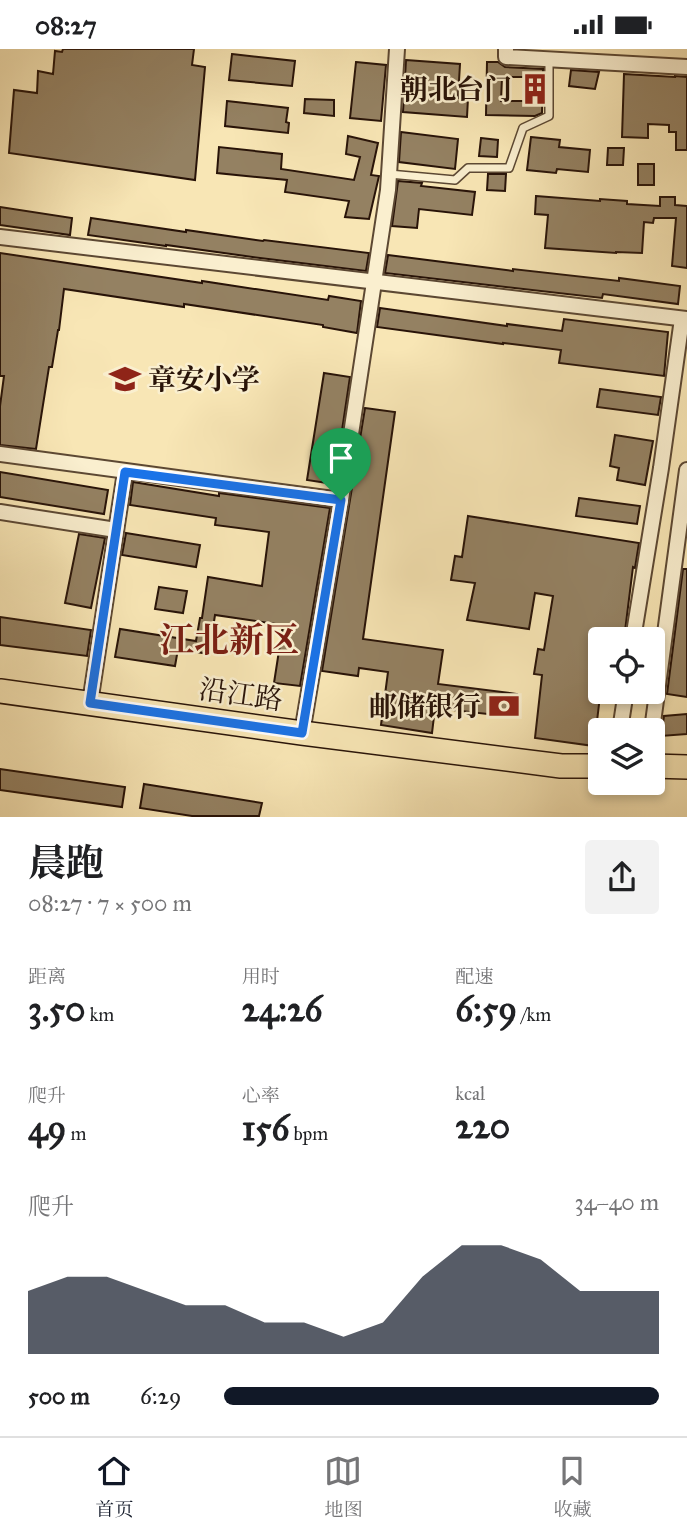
<!DOCTYPE html>
<html lang="zh">
<head>
<meta charset="utf-8">
<style>
  body { margin:0; font-family:"IM FELL Great Primer","Noto Serif SC",serif; background:#f2f2f2; color:#202124; height:100vh; display:flex; flex-direction:column; font-size:26px; white-space:nowrap }
  * { box-sizing:border-box; margin:0 }
  p { font-size:23px; color:#757577 }
  .icon { flex:none; width:38px; height:38px; fill:none; stroke:currentColor; stroke-width:2; stroke-linecap:round; stroke-linejoin:round }
  .map { position:relative; height:768px; overflow:hidden }
  .details { display:flex; flex-direction:column; background:#fff; flex:1 }
  .details>* { flex:none }
  .controls { position:absolute; left:588px; top:578px; display:grid; gap:14px }
  .controls a { display:grid; place-items:center; width:77px; height:77px; border-radius:7px; background:#fff; box-shadow:0 4px 10px #0003; font-size:35px }
  .pin { position:absolute; display:grid; place-items:center; width:60px; height:60px; color:#fff; margin:-72px -30px; border-radius:50% 50% 50% 0; rotate:-45deg; box-shadow:0 0 7px #0007 }
  .pin .icon { rotate:45deg }
  .round { display:grid; place-items:center; flex:none; width:74px; height:74px; border-radius:7px; background:#f2f2f2 }
  .summary { display:flex; align-items:center; justify-content:space-between; height:119px; padding:0 28px }
  h1 { font-size:38px; font-weight:700; line-height:52px }
  .metrics { display:grid; grid-template-columns:repeat(3,1fr); gap:10px; height:119px; padding:7px 28px }
  .metrics div { display:grid; align-content:center }
  .metrics b { font-size:35px; font-weight:700 }
  .metrics small { font-size:19px; font-weight:400 }
  .metrics p { font-size:19px }
  .chart { height:196px; padding:14px 28px }
  .chart p { display:flex; justify-content:space-between }
  .chart svg { width:100%; height:126px; margin-top:7px; fill:#111827; opacity:.7 }
  ul { padding:0 28px; list-style:none; font-size:23px }
  li { display:grid; grid-template-columns:112px 84px 1fr; align-items:center; height:52px }
  li i { height:18px; border-radius:9px; background:#111827 }
  .status { display:flex; justify-content:space-between; align-items:center; height:49px; padding:0 35px; background:#fff; direction:ltr }
  .status svg { height:19px; fill:currentColor }
  .dock { display:flex; justify-content:space-around; align-items:center; height:98px; border-top:2px solid #e0e0e0; background:#fff; font-size:19px; color:#757577 }
  .dock a { display:grid; justify-items:center; gap:4px }
  .dock .selected { color:#111827 }
  .map>svg:first-child { display:block }
  .building { fill:#948162; stroke:#281308; stroke-width:2; fill-rule:evenodd }
  .lines { fill:none; stroke-linecap:round; stroke-linejoin:round }
  .lane-casing { stroke:#5c4833; stroke-width:10 }
  .street-casing { stroke:#5c4833; stroke-width:18 }
  .primary-casing { stroke:#281308; stroke-width:26 }
  .lane { stroke:#faefcf; stroke-width:7 }
  .street { stroke:#faefcf; stroke-width:14 }
  .primary { stroke:#f8e6b5; stroke-width:23 }
  .route-casing { stroke:#fff; stroke-width:14 }
  .route { stroke:#1a73e8; stroke-width:9 }
  .labels { text-anchor:middle; stroke-width:5; stroke-linejoin:round; paint-order:stroke }
  .poi-label { font-size:28px; font-weight:bold; fill:#281308; stroke:#faefcf; text-anchor:end }
  .street-label { font-size:28px; fill:#281308; stroke:#faefcf }
  .district-label { font-size:35px; font-weight:bold; fill:#7a1f14; stroke:#faefcf }
</style>
</head>
<body>
<div class="status"><b>08:27</b><svg viewBox="0 0 49 12"><path d="M0 12V9h3v3zM5 12V6h3v6zM10 12V3h3v9zM15 12V0h3v12zM26 1h20v11H26zM47 4h2v5h-2z"/></svg></div>
<div class="map">
<svg width="687" height="768" viewBox="0 0 687 768">
  <rect width="100%" height="100%" fill="#f8e6b5"/>
  <filter id="stains"><feTurbulence type="fractalNoise" baseFrequency=".00286" numOctaves="4"/><feColorMatrix values="0 0 0 0 .2 0 0 0 0 .09 0 0 0 0 .02 0 0 0 .5 -.17"/></filter>
  <radialGradient id="worn" r=".72"><stop offset=".6" stop-color="#630" stop-opacity="0"/><stop offset="1" stop-color="#630" stop-opacity=".3"/></radialGradient>
  <!-- building -->
  <g class="building">
    <path d="M 63,0 L 194,0 L 192,16 L 205,18 L 195,131 L 9,104 L 14,41 L 37,44 L 38,22 L 53,25 L 55,2 L 62,3 Z"/>
    <path d="M 232,5 L 295,12 L 292,37 L 229,31 Z"/>
    <path d="M 406,11 L 460,15 L 458,49 L 468,49 L 467,68 L 403,63 Z"/>
    <path d="M 356,13 L 386,16 L 381,72 L 350,69 Z"/>
    <path d="M 487,13 L 498,13 L 505,18 L 543,20 L 542,64 L 535,67 L 486,66 ZM 502,28 L 528,28 L 527,52 L 501,52 Z"/>
    <path d="M 571,21 L 599,23 L 595,40 L 569,37 Z"/>
    <path d="M 624,25 L 675,28 L 675,27 L 687,28 L 687,101 L 676,101 L 676,83 L 669,83 L 669,76 L 648,75 L 648,89 L 622,88 Z"/>
    <path d="M 305,50 L 334,51 L 334,67 L 304,64 Z"/>
    <path d="M 227,52 L 288,59 L 286,73 L 289,74 L 288,84 L 225,77 Z"/>
    <path d="M 401,83 L 458,90 L 455,120 L 399,113 Z"/>
    <path d="M 348,87 L 378,94 L 371,126 L 379,127 L 369,170 L 345,168 L 349,152 L 285,143 L 287,131 L 217,124 L 219,98 L 282,105 L 281,120 L 354,131 L 360,108 L 346,105 Z"/>
    <path d="M 531,88 L 560,91 L 559,98 L 590,101 L 588,123 L 557,120 L 556,124 L 527,121 Z"/>
    <path d="M 481,89 L 498,91 L 497,108 L 479,107 Z"/>
    <path d="M 608,99 L 624,99 L 623,116 L 607,116 Z"/>
    <rect x="638" y="115" width="16" height="21"/>
    <path d="M 488,125 L 506,125 L 505,142 L 487,141 Z"/>
    <path d="M 398,132 L 422,134 L 421,137 L 475,143 L 472,166 L 419,160 L 417,179 L 392,177 Z"/>
    <path d="M 536,147 L 600,152 L 600,150 L 627,152 L 627,155 L 660,157 L 660,148 L 675,148 L 675,156 L 687,157 L 687,219 L 672,217 L 676,169 L 654,169 L 653,174 L 644,173 L 642,204 L 616,203 L 616,204 L 545,199 L 548,166 L 535,165 Z"/>
    <path d="M 0,158 L 72,169 L 70,186 L 0,176 Z"/>
    <path d="M 91,169 L 186,183 L 186,181 L 263,192 L 264,191 L 369,204 L 366,222 L 260,209 L 166,196 L 166,197 L 88,186 Z"/>
    <path d="M 0,204 L 202,234 L 202,232 L 328,251 L 329,247 L 361,252 L 357,284 L 323,278 L 323,276 L 184,255 L 184,258 L 64,240 L 59,281 L 58,281 L 52,318 L 49,318 L 36,400 L 0,396 L 0,357 L 4,327 L 0,327 Z"/>
    <path d="M 388,206 L 513,222 L 513,220 L 619,232 L 619,229 L 680,237 L 678,255 L 603,245 L 602,249 L 385,224 Z"/>
    <path d="M 380,259 L 507,277 L 507,275 L 562,282 L 564,270 L 668,283 L 664,327 L 559,314 L 561,301 L 503,294 L 503,295 L 377,278 Z"/>
    <path d="M 324,324 L 350,328 L 334,435 L 307,431 Z"/>
    <path d="M 600,340 L 661,348 L 658,366 L 597,358 Z"/>
    <path d="M 365,359 L 395,363 L 363,590 L 443,601 L 438,635 L 517,645 L 514,668 L 435,659 L 432,684 L 381,676 L 388,623 L 359,619 L 358,627 L 322,622 Z"/>
    <path d="M 615,386 L 653,392 L 645,436 L 617,431 L 619,419 L 610,417 Z"/>
    <path d="M 0,423 L 108,441 L 104,465 L 0,448 Z"/>
    <path d="M 133,433 L 219,447 L 219,444 L 330,459 L 300,637 L 274,634 L 283,576 L 215,566 L 209,605 L 178,600 L 175,617 L 115,608 L 120,580 L 196,592 L 200,569 L 202,569 L 208,528 L 262,537 L 269,483 L 215,476 L 216,469 L 130,456 Z"/>
    <path d="M 579,449 L 640,457 L 637,475 L 576,467 Z"/>
    <path d="M 468,467 L 639,494 L 635,519 L 633,518 L 624,590 L 600,590 L 600,647 L 594,697 L 535,689 L 542,626 L 534,625 L 538,600 L 544,601 L 553,547 L 535,544 L 529,580 L 467,571 L 475,534 L 451,531 L 455,507 L 462,508 Z"/>
    <path d="M 126,484 L 200,496 L 196,518 L 122,506 Z"/>
    <path d="M 79,485 L 105,489 L 91,559 L 65,554 Z"/>
    <path d="M 683,520 L 687,520 L 687,648 L 667,645 Z"/>
    <path d="M 159,538 L 187,542 L 183,564 L 155,560 Z"/>
    <path d="M 0,568 L 91,581 L 87,607 L 0,596 Z"/>
    <path d="M 687,665 L 687,685 L 661,687 L 664,667 Z"/>
    <path d="M 0,720 L 125,738 L 122,758 L 0,741 Z"/>
    <path d="M 144,735 L 262,754 L 259,767 L 192,767 L 140,759 Z"/>
  </g>
  <g class="lines">
    <defs>
      <path id="lane" d="M 389,125 L 455,131 L 468,119 L 509,119 L 523,79 L 549,67 L 549,11"/>
      <g id="street">
        <path d="M 506,0 L 506,8 L 687,18"/>
        <path d="M 0,188 L 687,270"/>
        <path d="M 0,405 L 341,451"/>
        <path d="M 0,463 L 116,481"/>
        <path d="M 633,590 L 661,419 L 682,270"/>
        <path d="M 90,654 L 125,423"/>
        <path d="M 620,681 L 626,642"/>
        <path d="M 652,681 L 687,421"/>
        <path d="M 302,684 L 341,451 L 388,141 L 397,0"/>
      </g>
      <g id="primary">
        <path d="M 0,642 L 302,684 L 561,717 L 600,717"/>
        <path d="M 653,717 L 687,718"/>
      </g>
    </defs>
    <!-- lane casing -->
    <use href="#lane" class="lane-casing"/>
    <!-- street casing -->
    <use href="#street" class="street-casing"/>
    <!-- primary casing -->
    <use href="#primary" class="primary-casing"/>
    <!-- lane -->
    <use href="#lane" class="lane"/>
    <!-- street -->
    <use href="#street" class="street"/>
    <!-- primary -->
    <use href="#primary" class="primary"/>
  </g>
  <g class="lines">
    <defs>
      <path id="route" d="M 125,423 L 341,451 L 302,684 L 90,654 Z"/>
    </defs>
    <!-- route casing -->
    <use href="#route" class="route-casing"/>
    <!-- route -->
    <use href="#route" class="route"/>
  </g>
  <!-- icons -->
  <defs>
    <symbol id="building-bare" viewBox="-9 -9 18 18"><path d="M-4-6H4V6H1V3H-1V6H-4ZM-2.5-4.3h1.7v1.8h-1.7ZM.8-4.3h1.7v1.8H.8ZM-2.5-1h1.7V.8h-1.7ZM.8-1h1.7V.8H.8Z" fill="#8f2418" stroke="#faefcf" stroke-width="2.5" paint-order="stroke"/></symbol>
    <symbol id="school-bare" viewBox="-9 -9 18 18"><path d="M0-5L7-2L0 1L-7-2ZM-4 1L0 2.5L4 1V4Q0 6-4 4Z" fill="#8f2418" stroke="#faefcf" stroke-width="2.5" paint-order="stroke"/></symbol>
    <symbol id="bank-bare" viewBox="-9 -9 18 18"><path d="M-6-4H6V4H-6ZM0-2.3a2.3 2.3 0 1 0 0 4.6a2.3 2.3 0 1 0 0-4.6Z" fill="#8f2418" stroke="#faefcf" stroke-width="2.5" paint-order="stroke"/></symbol>
  </defs>
  <g fill-rule="evenodd">
    <use href="#building-bare" x="513" y="18" width="44" height="44"/>
    <use href="#school-bare" x="103" y="308" width="44" height="44"/>
    <use href="#bank-bare" x="482" y="635" width="44" height="44"/>
  </g>
  <g class="labels">
    <!-- poi labels -->
    <g class="poi-label">
      <text x="512" y="50">朝北台门</text>
      <text x="148" y="340" text-anchor="start">章安小学</text>
      <text x="481" y="667">邮储银行</text>
    </g>
    <!-- street labels -->
    <g class="street-label">
      <text transform="translate(241 645) rotate(8)" y="10">沿江路</text>
    </g>
    <!-- district labels -->
    <g class="district-label">
      <text x="229" y="603">江北新区</text>
    </g>
  </g>
  <rect width="100%" height="100%" filter="url(#stains)"/>
  <rect width="100%" height="100%" fill="url(#worn)"/>
</svg>
<div class="controls">
<a><svg class="icon" aria-label="locate" viewBox="0 0 24 24"><circle cx="12" cy="12" r="6"/><path d="M12 2v4M12 18v4M2 12h4M18 12h4"/></svg></a>
<a><svg class="icon" aria-label="layers" viewBox="0 0 24 24"><path d="M12 4l9 5-9 5-9-5zM3 14l9 5 9-5"/></svg></a>
</div>
<div class="pin" style="left:341px;top:451px;background:#1e9e55"><svg class="icon" aria-label="arrive" viewBox="0 0 24 24"><path d="M6 21V4h12l-3 4 3 4H6"/></svg></div>
</div>
<section class="details">
<div class="summary"><div><h1>晨跑</h1><p>08:27 · 7 × 500 m</p></div><a class="round"><svg class="icon" aria-label="share" viewBox="0 0 24 24"><path d="M12 15V3M7 8l5-5 5 5M5 13v7h14v-7"/></svg></a></div>
<div class="metrics">
<div><p>距离</p><b>3.50<small> km</small></b></div>
<div><p>用时</p><b>24:26</b></div>
<div><p>配速</p><b>6:59<small> /km</small></b></div>
</div>
<div class="metrics">
<div><p>爬升</p><b>49<small> m</small></b></div>
<div><p>心率</p><b>156<small> bpm</small></b></div>
<div><p>kcal</p><b>220</b></div>
</div>
<div class="chart"><p><span>爬升</span>34–40 m</p>
<svg viewBox="0 0 160 44" preserveAspectRatio="none"><path d="M0 44V22L10 17L20 17L30 22L40 27L50 27L60 33L70 33L80 38L90 33L100 17L110 6L120 6L130 11L140 22L150 22L160 22V44z"/></svg>
</div>
<ul>
<li><b>500 m</b>6:29<i style="width:100%"></i></li>
</ul>
</section>
<nav class="dock">
<a class="selected"><svg class="icon" aria-label="home" viewBox="0 0 24 24"><path d="M3 11l9-7 9 7M6 9v11h12V9"/></svg>首页</a>
<a><svg class="icon" aria-label="map" viewBox="0 0 24 24"><path d="M3 6l6-2 6 2 6-2v14l-6 2-6-2-6 2zM9 4v14M15 6v14"/></svg>地图</a>
<a><svg class="icon" aria-label="saved" viewBox="0 0 24 24"><path d="M7 4h10v16l-5-4-5 4z"/></svg>收藏</a>
</nav>
</body>
</html>
